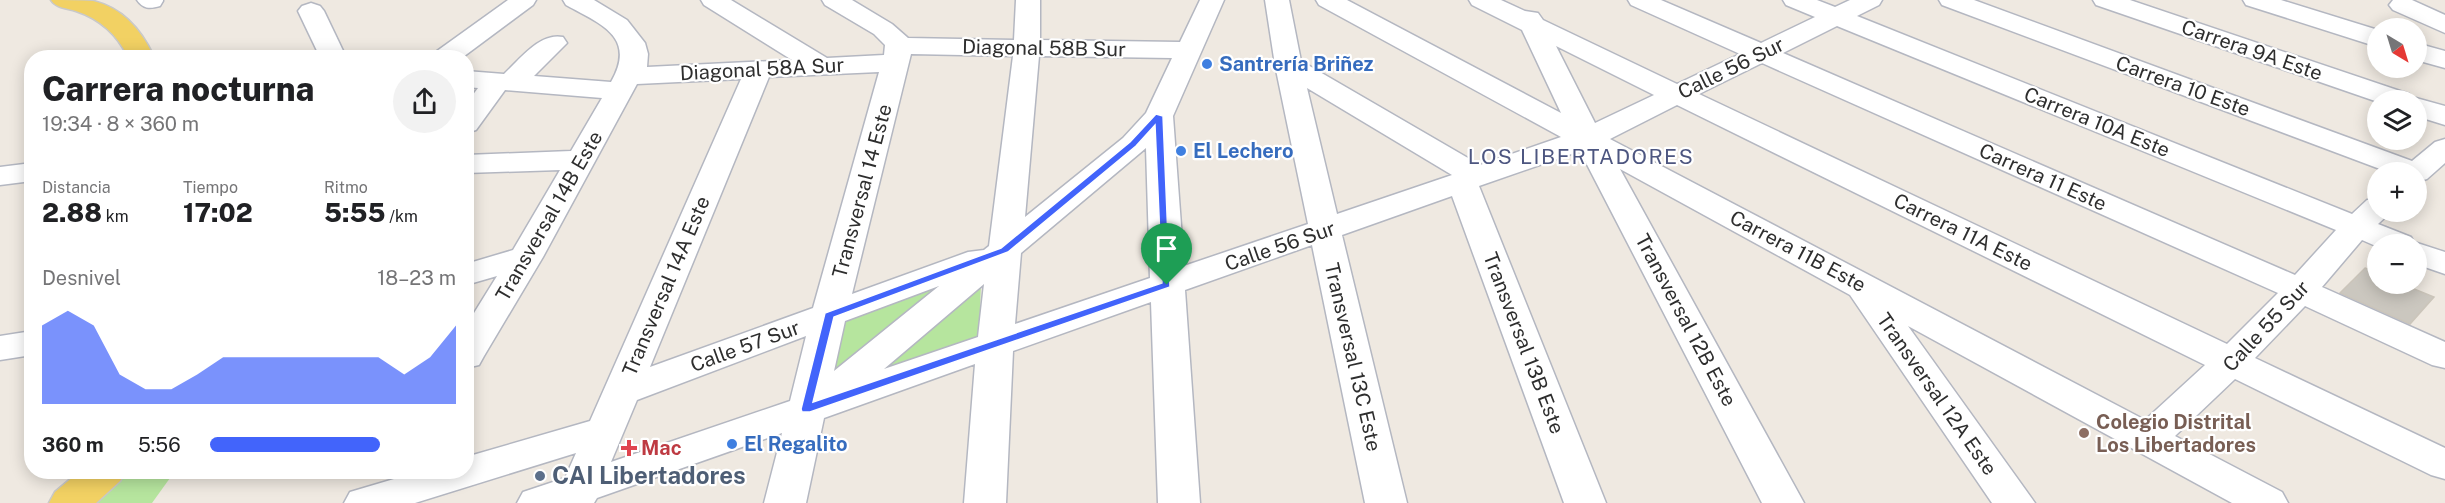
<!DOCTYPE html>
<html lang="es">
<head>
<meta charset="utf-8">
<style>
  body { margin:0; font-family:"Public Sans",sans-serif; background:#f2f2f2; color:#202124; height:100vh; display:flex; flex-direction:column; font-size:22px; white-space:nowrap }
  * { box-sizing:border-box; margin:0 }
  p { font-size:20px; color:#757577 }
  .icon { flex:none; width:33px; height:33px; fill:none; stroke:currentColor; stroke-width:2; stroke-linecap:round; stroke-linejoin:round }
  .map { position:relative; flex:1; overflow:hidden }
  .panel { position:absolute; left:24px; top:50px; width:450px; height:429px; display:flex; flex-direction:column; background:#fff; border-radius:24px; box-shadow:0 3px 15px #0003 }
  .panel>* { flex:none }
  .needle { width:39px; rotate:142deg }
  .buttons { position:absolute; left:2367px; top:18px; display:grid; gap:12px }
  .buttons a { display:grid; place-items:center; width:60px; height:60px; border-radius:50%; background:#fff; box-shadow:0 3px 15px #0003; font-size:30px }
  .pin { position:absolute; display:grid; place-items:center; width:51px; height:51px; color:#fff; margin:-62px -26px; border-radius:50% 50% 50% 0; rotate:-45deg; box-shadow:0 0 6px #0007 }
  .pin .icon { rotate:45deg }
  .round { display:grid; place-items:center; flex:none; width:63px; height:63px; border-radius:32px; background:#f2f2f2 }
  .summary { display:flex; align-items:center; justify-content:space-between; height:102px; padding:0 18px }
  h1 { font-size:33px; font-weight:800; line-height:45px }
  .figures { display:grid; grid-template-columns:repeat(3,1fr); gap:9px; height:102px; padding:6px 18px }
  .figures div { display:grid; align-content:center }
  .figures b { font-size:26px; font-weight:800 }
  .figures small { font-size:16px; font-weight:400 }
  .figures p { font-size:16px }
  .chart { height:168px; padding:12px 18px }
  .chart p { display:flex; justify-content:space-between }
  .chart svg { width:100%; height:108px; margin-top:6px; fill:#4264fb; opacity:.7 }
  ul { padding:0 18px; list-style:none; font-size:20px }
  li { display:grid; grid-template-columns:96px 72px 1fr; align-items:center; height:45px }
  li i { height:15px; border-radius:8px; background:#4264fb }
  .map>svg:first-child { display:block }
  .green { fill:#b6e59e }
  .building { fill:#cbc7bf; stroke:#cbc5ba; stroke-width:1.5 }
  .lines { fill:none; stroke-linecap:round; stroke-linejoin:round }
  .minor-casing { stroke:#b4b7c1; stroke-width:3 }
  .major-casing { stroke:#c9c9c9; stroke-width:3 }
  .minor { fill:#fff; fill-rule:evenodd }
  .major { fill:#f2d163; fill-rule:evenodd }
  .route { fill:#4264fb; stroke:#fff; stroke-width:1.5; fill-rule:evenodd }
  .shop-dot { fill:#3f7fe0; stroke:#fff; stroke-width:2 }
  .education-dot { fill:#8d6e63; stroke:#fff; stroke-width:2 }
  .health-dot { fill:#e0444e; stroke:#fff; stroke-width:2 }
  .service-dot { fill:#5c6f8a; stroke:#fff; stroke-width:2 }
  .labels { text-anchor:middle; stroke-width:4.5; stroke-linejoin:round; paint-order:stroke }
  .street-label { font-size:20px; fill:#2e2e2e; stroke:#fff }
  .shop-label { font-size:20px; font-weight:bold; fill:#366cbe; stroke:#fff; text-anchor:start }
  .education-label { font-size:20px; font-weight:bold; fill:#785e54; stroke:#fff; text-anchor:start }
  .health-label { font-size:20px; font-weight:bold; fill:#be3a42; stroke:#fff; text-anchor:start }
  .neighbourhood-label { font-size:21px; letter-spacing:1.5px; fill:#4d5680; stroke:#fff }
  .near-service-label { font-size:24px; font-weight:bold; fill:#4e5e75; stroke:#fff; text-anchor:start }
</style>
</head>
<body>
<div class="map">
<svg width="2445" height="503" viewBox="0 0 2445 503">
  <rect width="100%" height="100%" fill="#efe9e1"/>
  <!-- green -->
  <g class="green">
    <path d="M 957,276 L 827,388 L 844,321 Z"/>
    <path d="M 981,282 L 979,339 L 864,382 Z"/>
    <path d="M 125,471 L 175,471 L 152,503 L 93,503 Z"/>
  </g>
  <!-- building -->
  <path class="building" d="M 2365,268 L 2378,273 L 2378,284 L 2402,284 L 2434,297 L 2410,324 L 2340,293 Z"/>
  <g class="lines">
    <defs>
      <g id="minor">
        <path d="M 137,0 L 163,0 L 163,1 L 160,6 C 150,9 143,9 137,0 Z"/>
        <path d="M 508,0 L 536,0 L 533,5 L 463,57 L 433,57 L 437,51 Z"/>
        <path d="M 563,0 L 594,0 L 627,20 L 645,43 L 648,54 L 647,67 L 792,60 L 704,5 L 701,0 L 731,0 L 827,58 L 884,55 L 885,45 L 874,34 L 825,5 L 822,0 L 852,0 L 892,24 L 908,38 L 1014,40 L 1016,0 L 1040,0 L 1040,40 L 1180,42 L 1200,0 L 1224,0 L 1173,116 L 1184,266 L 1308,224 L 1275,65 L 1265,0 L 1289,0 L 1301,61 L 1480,165 L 1561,137 L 1319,5 L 1316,0 L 1347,0 L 1561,113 L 1522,30 L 1472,5 L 1469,0 L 1501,0 L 1525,11 L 1538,13 L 1543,20 L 1677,84 L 1740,54 L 1631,5 L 1628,0 L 1661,0 L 1761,43 L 1815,17 L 1786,5 L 1783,0 L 1817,0 L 1835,7 L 1850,0 L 1882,0 L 1879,5 L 1857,16 L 2352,214 L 2367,200 L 2378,198 L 2378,212 L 2391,212 L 2378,224 L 2411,237 L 2414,242 L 2445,252 L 2445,274 L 2416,264 L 2416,244 L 2378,244 L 2378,247 L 2362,240 L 2322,287 L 2445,342 L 2445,368 L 2432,365 L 2305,306 L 2255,358 L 2445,448 L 2445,479 L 2431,475 L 2235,379 L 2175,436 L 2282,492 L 2288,503 L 2232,503 L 1908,326 L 2035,503 L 1992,503 L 1850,295 L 1620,169 L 1804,503 L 1762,503 L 1580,151 L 1479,186 L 1606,503 L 1564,503 L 1452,196 L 1342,235 L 1407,503 L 1365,503 L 1312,245 L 1185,290 L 1200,503 L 1158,503 L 1151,302 L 1013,351 L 1006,503 L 964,503 L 975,364 L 824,418 L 806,503 L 764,503 L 782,433 L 597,498 L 594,503 L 517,503 L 523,492 L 565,478 L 576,453 L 415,503 L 344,503 L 350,492 L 421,471 L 466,471 L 466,457 L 590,421 L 741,79 L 637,84 L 543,257 L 484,356 L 479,365 L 466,368 L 466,326 L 497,276 L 466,285 L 466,264 L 513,250 L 560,170 L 466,173 L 466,155 L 571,151 L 602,98 L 505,90 L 476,130 L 466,133 L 466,104 L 478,88 L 466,87 L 466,71 L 504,74 C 520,59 540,32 563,37 L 567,43 L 534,76 L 611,82 C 637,37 601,24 566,5 ZM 1837,26 L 2336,230 L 2295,275 L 1783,53 ZM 1556,46 L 1654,95 L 1595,123 ZM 911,54 L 1013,56 L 989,246 L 984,250 L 968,252 L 852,294 ZM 1039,56 L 1172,58 L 1146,113 L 1123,138 L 1025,217 ZM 1762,63 L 2278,293 L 2227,344 L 1699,94 ZM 879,72 L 813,308 L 650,367 L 769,77 ZM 1307,88 L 1452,175 L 1337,214 ZM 1677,105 L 2205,365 L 2145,420 L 1610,139 ZM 1146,148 L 1150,278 L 1015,324 L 1021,253 ZM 984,284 L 978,337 L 884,369 ZM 939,286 L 834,371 L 845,321 ZM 806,336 L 790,401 L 611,462 L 637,400 Z"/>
        <path d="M 1939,0 L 1974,0 L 2412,161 L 2435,142 L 2445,139 L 2445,163 L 2427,179 L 2416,182 L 2416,172 L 2388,172 L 1942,5 Z"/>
        <path d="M 2093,0 L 2130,0 L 2409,94 L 2412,98 L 2416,98 L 2445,106 L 2445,125 L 2416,116 L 2416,100 L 2378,102 L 2096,5 Z"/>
        <path d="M 2243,0 L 2281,0 L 2378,30 L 2378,47 L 2246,5 Z"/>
        <path d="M 2393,0 L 2412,0 L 2445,15 L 2445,33 L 2393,10 L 2389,5 Z"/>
        <path d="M 311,3 L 320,6 L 324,11 L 346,57 L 320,57 L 298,11 L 302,6 Z"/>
        <path d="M 2416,43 L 2445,51 L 2445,68 L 2416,60 Z"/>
        <path d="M 32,163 L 32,181 L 0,185 L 0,167 Z"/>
        <path d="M 32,331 L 32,355 L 0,360 L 0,336 Z"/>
      </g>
      <g id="major">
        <path d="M 51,0 C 64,0 80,0 93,1 C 123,8 142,31 154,57 L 128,57 C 117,34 100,19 76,11 C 67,8 56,8 51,0 Z"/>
        <path d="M 80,471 L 126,471 L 120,481 L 96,503 L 49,503 L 55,492 Z"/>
      </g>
    </defs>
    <!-- minor casing -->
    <use href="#minor" class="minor-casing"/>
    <!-- major casing -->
    <use href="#major" class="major-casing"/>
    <!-- minor -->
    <use href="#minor" class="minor"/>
    <!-- major -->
    <use href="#major" class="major"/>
  </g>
  <!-- route -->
  <path class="route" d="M 1156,114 L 1163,116 L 1170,287 L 810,412 L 802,412 L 801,409 L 825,313 L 1001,248 L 1130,142 ZM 1155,125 L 1162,283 L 813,402 L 834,317 L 1008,252 L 1136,146 Z"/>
  <!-- markers -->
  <g class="shop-dot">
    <circle cx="1207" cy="64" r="6"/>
    <circle cx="1181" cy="151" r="6"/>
    <circle cx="732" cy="444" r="6"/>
  </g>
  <circle class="education-dot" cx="2084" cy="433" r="6"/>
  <path class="health-dot" d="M626 439h6v6h6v6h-6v6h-6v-6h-6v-6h6z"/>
  <circle class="service-dot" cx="540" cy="476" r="6"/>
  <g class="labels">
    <!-- street labels -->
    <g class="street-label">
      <text transform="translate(1044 48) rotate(1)" y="7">Diagonal 58B Sur</text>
      <text transform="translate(2252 50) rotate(19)" y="7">Carrera 9A Este</text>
      <text transform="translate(1731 68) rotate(-26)" y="7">Calle 56 Sur</text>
      <text transform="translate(762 69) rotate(-3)" y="7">Diagonal 58A Sur</text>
      <text transform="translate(2183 86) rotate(20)" y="7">Carrera 10 Este</text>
      <text transform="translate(2097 122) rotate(22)" y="7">Carrera 10A Este</text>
      <text transform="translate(2043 177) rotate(24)" y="7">Carrera 11 Este</text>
      <text transform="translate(862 191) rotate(-75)" y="7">Transversal 14 Este</text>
      <text transform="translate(549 216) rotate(-60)" y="7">Transversal 14B Este</text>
      <text transform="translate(1963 232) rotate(26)" y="7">Carrera 11A Este</text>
      <text transform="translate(1280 246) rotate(-19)" y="7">Calle 56 Sur</text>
      <text transform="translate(1798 251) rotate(28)" y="7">Carrera 11B Este</text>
      <text transform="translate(666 286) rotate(-67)" y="7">Transversal 14A Este</text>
      <text transform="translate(1686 320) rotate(62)" y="7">Transversal 12B Este</text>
      <text transform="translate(2266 326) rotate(-47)" y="7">Calle 55 Sur</text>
      <text transform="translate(1524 343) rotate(69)" y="7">Transversal 13B Este</text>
      <text transform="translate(745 346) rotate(-20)" y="7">Calle 57 Sur</text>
      <text transform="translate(1353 357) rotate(77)" y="7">Transversal 13C Este</text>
      <text transform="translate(1937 394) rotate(55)" y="7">Transversal 12A Este</text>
    </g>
    <!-- shop labels -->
    <g class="shop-label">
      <text x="1219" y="71">Santrería Briñez</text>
      <text x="1193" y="158">El Lechero</text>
      <text x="744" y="451">El Regalito</text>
    </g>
    <!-- education labels -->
    <g class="education-label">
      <text x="2096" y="429">Colegio Distrital<tspan x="2096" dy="23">Los Libertadores</tspan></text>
    </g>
    <!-- health labels -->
    <g class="health-label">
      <text x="641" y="455">Mac</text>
    </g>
    <!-- neighbourhood labels -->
    <g class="neighbourhood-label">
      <text x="1581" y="164">LOS LIBERTADORES</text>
    </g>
    <!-- near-service labels -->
    <g class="near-service-label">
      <text x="552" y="484">CAI Libertadores</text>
    </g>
  </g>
</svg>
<div class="buttons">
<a><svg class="needle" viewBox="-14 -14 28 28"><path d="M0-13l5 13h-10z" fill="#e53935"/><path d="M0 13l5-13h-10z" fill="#757577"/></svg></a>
<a><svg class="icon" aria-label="layers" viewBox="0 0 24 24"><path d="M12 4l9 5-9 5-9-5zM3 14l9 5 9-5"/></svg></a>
<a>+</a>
<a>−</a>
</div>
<div class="pin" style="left:1167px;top:285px;background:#1e9e55"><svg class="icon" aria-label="arrive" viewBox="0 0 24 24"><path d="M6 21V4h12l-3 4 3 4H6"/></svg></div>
<section class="panel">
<div class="summary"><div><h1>Carrera nocturna</h1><p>19:34 · 8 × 360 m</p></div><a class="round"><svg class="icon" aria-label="share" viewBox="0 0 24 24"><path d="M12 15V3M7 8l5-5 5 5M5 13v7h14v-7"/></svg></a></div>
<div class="figures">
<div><p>Distancia</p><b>2.88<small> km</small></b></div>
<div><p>Tiempo</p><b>17:02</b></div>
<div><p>Ritmo</p><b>5:55<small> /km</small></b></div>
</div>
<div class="chart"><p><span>Desnivel</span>18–23 m</p>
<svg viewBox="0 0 160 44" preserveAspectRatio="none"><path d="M0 44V12L10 6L20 12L30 32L40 38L50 38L60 32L70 25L80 25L90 25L100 25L110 25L120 25L130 25L140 32L150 25L160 12V44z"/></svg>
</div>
<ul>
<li><b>360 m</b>5:56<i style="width:69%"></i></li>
</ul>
</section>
</div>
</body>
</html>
